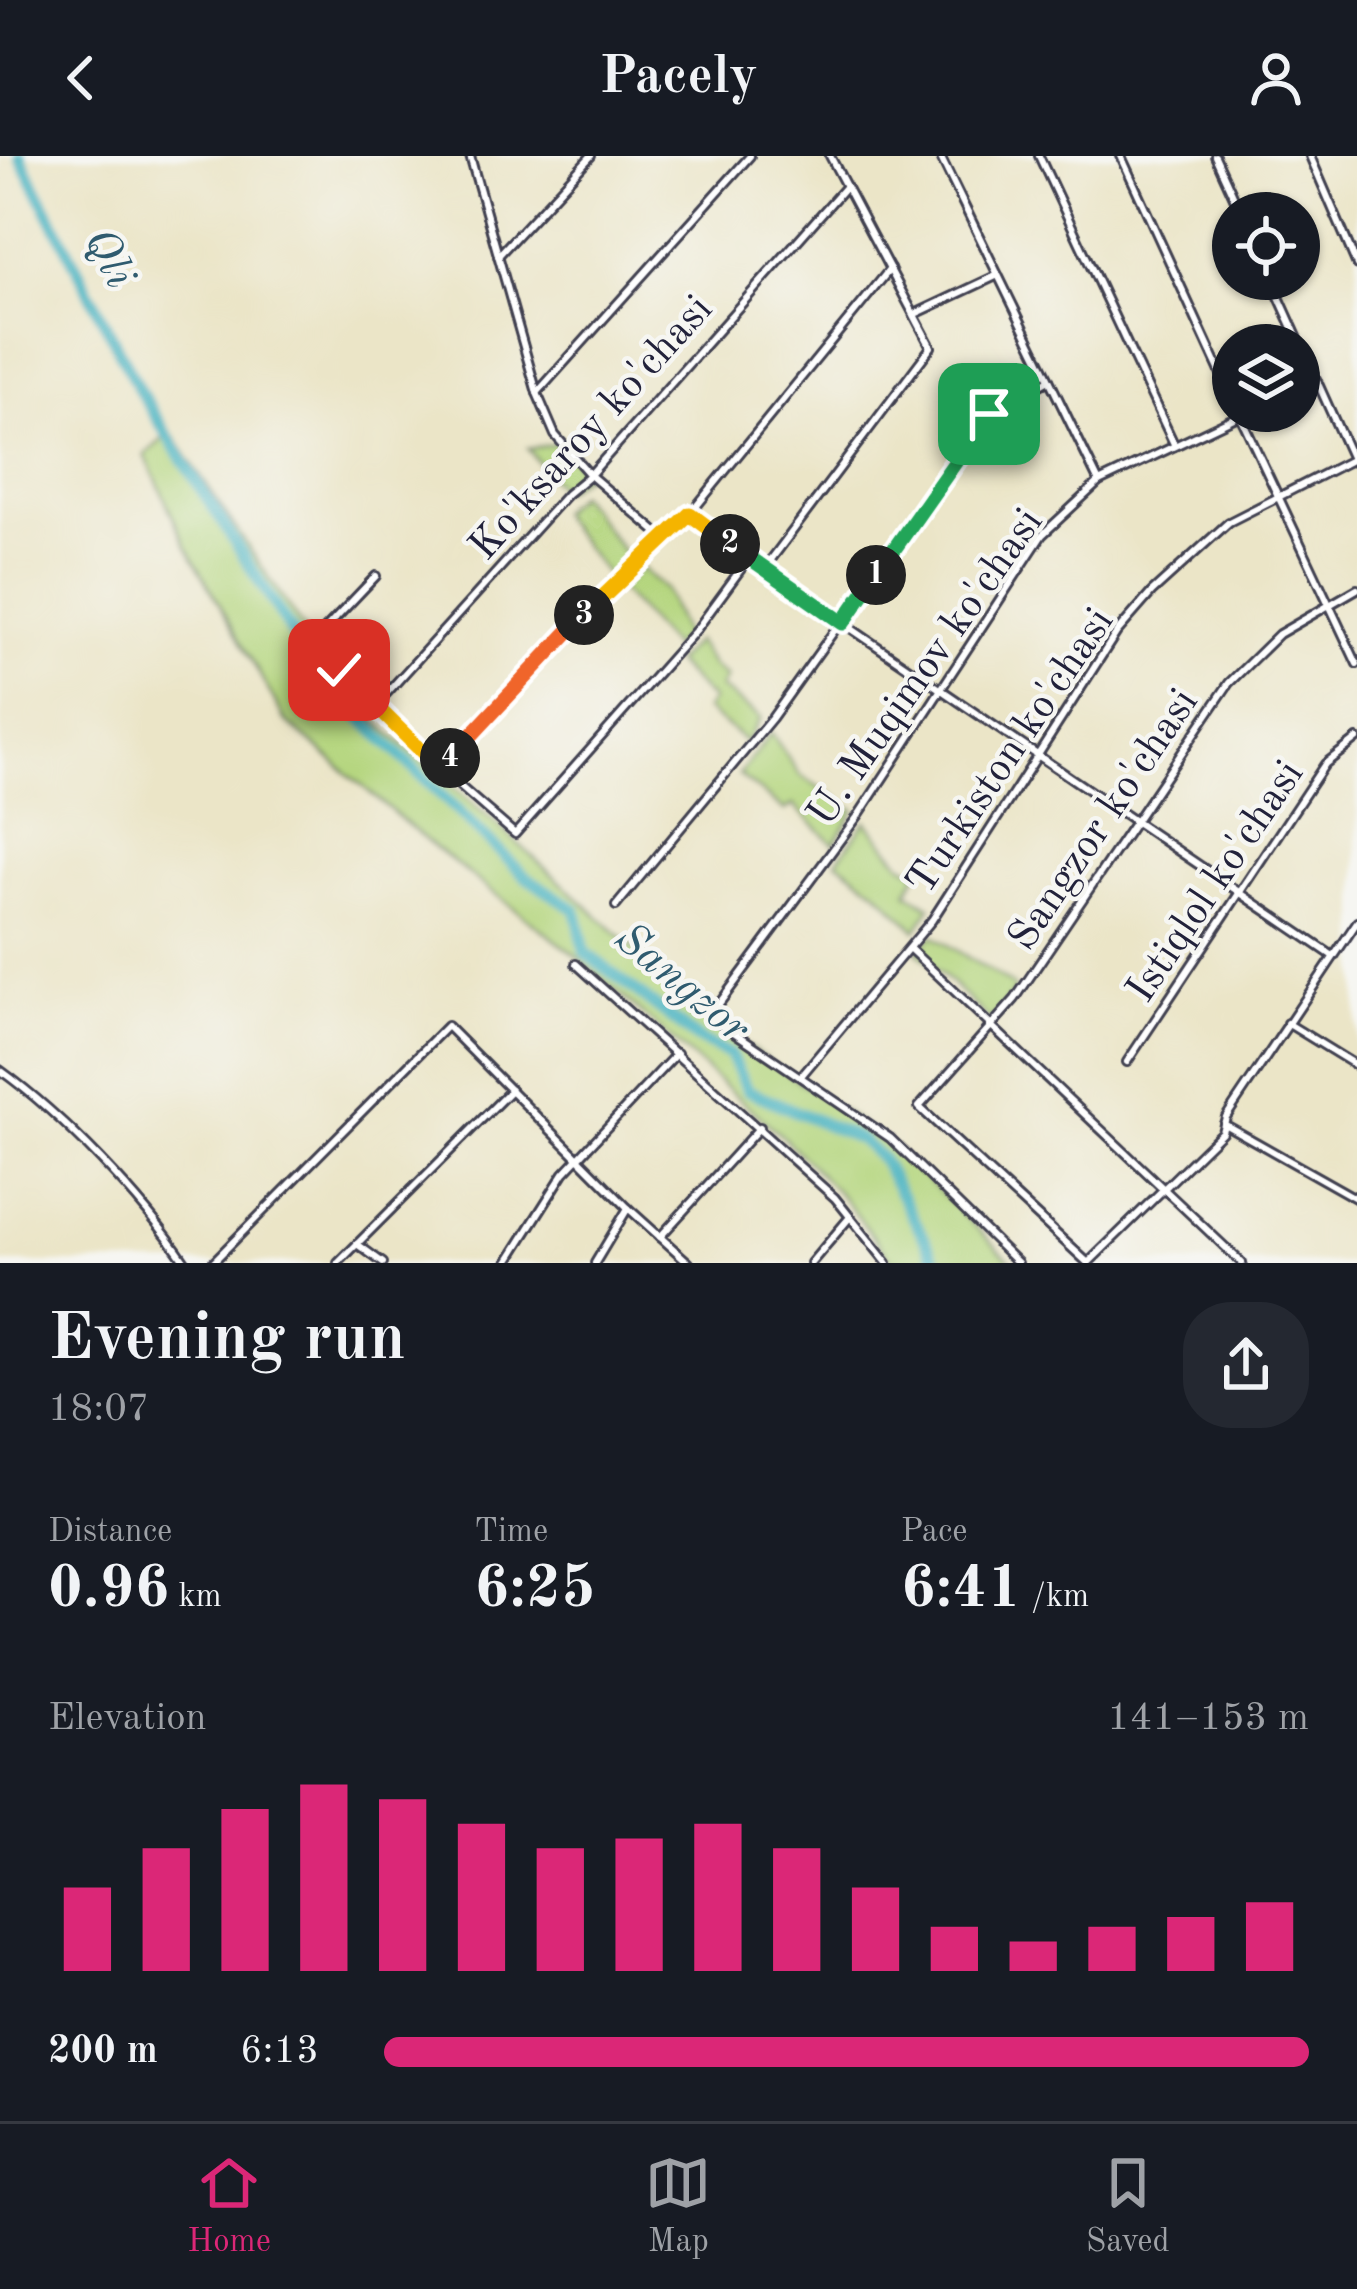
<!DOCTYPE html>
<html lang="en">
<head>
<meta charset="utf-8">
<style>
  body { margin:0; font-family:"Old Standard TT",serif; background:#242831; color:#f1f3f6; height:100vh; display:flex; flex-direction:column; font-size:45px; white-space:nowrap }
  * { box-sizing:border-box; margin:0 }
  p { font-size:39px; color:#9ea1a6 }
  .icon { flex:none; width:66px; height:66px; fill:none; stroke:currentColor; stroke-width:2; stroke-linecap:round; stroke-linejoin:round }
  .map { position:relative; height:1107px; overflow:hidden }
  .drawer { display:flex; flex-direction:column; background:#171b24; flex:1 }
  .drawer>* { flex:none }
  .controls { position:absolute; left:1212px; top:36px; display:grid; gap:24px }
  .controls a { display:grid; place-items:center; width:108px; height:108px; border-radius:50%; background:#171b24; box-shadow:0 3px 9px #0004; font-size:60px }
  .pin { position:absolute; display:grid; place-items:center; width:102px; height:102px; color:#fff; margin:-51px; border-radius:24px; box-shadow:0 6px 18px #0006 }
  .km { position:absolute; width:60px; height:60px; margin:-30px; border-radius:50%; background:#222; color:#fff; font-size:33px; line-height:60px; text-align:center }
  .round { display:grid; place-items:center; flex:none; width:126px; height:126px; border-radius:48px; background:#242831 }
  .headline { display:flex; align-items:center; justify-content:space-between; height:204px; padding:0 48px }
  h1 { font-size:66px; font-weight:700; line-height:90px }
  .figures { display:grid; grid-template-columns:repeat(3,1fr); gap:18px; height:204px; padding:12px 48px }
  .figures div { display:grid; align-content:center }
  .figures b { font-size:60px; font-weight:700 }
  .figures small { font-size:33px; font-weight:400 }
  .figures p { font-size:33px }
  .chart { height:336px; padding:24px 48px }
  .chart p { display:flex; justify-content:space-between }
  .chart svg { width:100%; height:216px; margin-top:12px; stroke:#db2777; stroke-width:6 }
  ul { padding:0 48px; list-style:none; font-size:39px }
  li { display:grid; grid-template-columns:192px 144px 1fr; align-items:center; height:90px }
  li i { height:30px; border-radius:15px; background:#db2777 }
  header { display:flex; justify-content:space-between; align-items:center; height:156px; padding:0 48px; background:#171b24; font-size:54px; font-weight:700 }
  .dock { display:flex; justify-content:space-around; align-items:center; height:168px; border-top:3px solid #363941; background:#171b24; font-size:33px; color:#9ea1a6 }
  .dock a { display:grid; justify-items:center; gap:6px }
  .dock .selected { color:#db2777 }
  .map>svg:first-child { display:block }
  .green { fill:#b4d57d; stroke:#6b7c5c; stroke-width:3 }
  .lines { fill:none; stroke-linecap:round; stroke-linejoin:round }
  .river { stroke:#42b0be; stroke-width:12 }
  .street-casing { stroke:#403f50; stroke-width:12 }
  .street { stroke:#fff; stroke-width:6 }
  .split-1-casing { stroke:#fff; stroke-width:24 }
  .split-2-casing { stroke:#fff; stroke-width:24 }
  .split-3-casing { stroke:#fff; stroke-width:24 }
  .split-4-casing { stroke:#fff; stroke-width:24 }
  .split-5-casing { stroke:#fff; stroke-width:24 }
  .split-1 { stroke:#22a559; stroke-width:15 }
  .split-2 { stroke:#22a559; stroke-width:15 }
  .split-3 { stroke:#f5b400; stroke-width:15 }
  .split-4 { stroke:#f0652b; stroke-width:15 }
  .split-5 { stroke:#f5b400; stroke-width:15 }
  .labels { text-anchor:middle; stroke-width:9; stroke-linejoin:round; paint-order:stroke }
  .street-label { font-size:42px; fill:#22223b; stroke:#f6f6f2 }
  .water-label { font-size:45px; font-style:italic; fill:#2f5b6f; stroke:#f6f6f2 }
</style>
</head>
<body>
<header><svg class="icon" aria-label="back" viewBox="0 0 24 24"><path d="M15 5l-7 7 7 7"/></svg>Pacely<svg class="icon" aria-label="person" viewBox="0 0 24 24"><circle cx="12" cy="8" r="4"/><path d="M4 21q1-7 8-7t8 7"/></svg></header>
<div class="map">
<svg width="1357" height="1107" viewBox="0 0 1357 1107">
  <rect width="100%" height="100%" fill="#f6f6f2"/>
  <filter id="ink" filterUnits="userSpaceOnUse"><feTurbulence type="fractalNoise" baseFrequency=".00833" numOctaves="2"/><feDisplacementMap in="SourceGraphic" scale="24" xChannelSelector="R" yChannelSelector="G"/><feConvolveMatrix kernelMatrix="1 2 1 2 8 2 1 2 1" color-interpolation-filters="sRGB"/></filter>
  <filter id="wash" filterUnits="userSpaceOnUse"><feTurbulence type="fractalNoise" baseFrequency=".004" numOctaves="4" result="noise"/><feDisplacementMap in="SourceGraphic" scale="48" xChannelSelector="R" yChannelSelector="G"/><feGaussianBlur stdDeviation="2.7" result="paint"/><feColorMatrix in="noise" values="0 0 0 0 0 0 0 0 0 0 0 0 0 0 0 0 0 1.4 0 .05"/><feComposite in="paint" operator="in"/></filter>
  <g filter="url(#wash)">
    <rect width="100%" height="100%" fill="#ebe5c7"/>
    <!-- green -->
    <g class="green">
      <path d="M 171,276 L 351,544 L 491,663 L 725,875 L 889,987 L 1013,1107 L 894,1107 L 843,1042 L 785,983 L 570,795 L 435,692 L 286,565 L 186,389 L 145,299 Z"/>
      <path d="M 559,287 L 586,318 L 562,336 L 528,293 Z"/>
      <path d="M 578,338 L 631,405 L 612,426 L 558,357 Z"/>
      <path d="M 641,412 L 665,433 L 684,480 L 672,491 L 619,433 Z"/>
      <path d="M 696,485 L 712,510 L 726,521 L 720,532 L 761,562 L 746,586 L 706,554 L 712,544 L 675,507 Z"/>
      <path d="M 771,577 L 800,619 L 855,654 L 834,688 L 793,649 L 785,655 L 739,619 Z"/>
      <path d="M 866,665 L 901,707 L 918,717 L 907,736 L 931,751 L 916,774 L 877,735 L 837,705 Z"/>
      <path d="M 932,779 L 1012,829 L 1015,835 L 991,865 L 917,795 Z"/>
    </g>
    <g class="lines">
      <!-- river -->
      <path class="river" d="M 20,0 L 139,234 L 321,523 L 526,721 L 576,754 L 585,796 L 698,883 L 730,899 L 747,934 L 859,983 L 881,1002 L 938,1107"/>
    </g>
  </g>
  <g filter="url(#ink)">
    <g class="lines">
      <defs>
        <g id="street">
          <path d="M 470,0 L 537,237 L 555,279 L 590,319 L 666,384"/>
          <path d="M 940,0 L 1099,326"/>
          <path d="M 1039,0 L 1174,288"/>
          <path d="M 1121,0 L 1233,244"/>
          <path d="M 1215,0 L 1241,57"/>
          <path d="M 1310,0 L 1357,109"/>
          <path d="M 498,100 L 591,0"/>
          <path d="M 1271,123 L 1352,303"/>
          <path d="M 915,158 L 998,119"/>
          <path d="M 537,237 L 750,0"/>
          <path d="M 1238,255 L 1357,508"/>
          <path d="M 690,358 L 843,467 L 1333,800"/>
          <path d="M 764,413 L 931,191 L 830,0"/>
          <path d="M 376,420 L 316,483 C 371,557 446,618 515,678 L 697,473 L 749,402"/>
          <path d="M 1357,433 L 1279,478 L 1229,527 L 1015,843 L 919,951 L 1088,1107 L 1222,976 L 1226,961 L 1357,766"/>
          <path d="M 376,549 L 567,338 L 590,319 L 846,30"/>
          <path d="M 440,613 L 604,438 L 690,358 L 890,113"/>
          <path d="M 616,750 L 772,562 L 989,258 L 1049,224"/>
          <path d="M 909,792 L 1242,1107"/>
          <path d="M 576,808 L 835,1042 L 887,1107"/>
          <path d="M 1287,867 L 1357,910"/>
          <path d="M 1127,906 L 1325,608 L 1357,583"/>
          <path d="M 0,914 C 64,960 142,1042 186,1107"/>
          <path d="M 801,920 L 932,764 L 1117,476 L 1152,436 L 1229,366 L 1357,301"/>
          <path d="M 1224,968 L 1357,1043"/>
          <path d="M 660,1081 L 760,971"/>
          <path d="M 357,1088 L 383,1107"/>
          <path d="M 212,1107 L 447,870 L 628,1052 L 689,1107"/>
          <path d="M 338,1107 L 511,934"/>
          <path d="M 507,1107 L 564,1017 L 677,897"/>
          <path d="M 595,1107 L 628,1052"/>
          <path d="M 811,1107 L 850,1061"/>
          <path d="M 1018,1107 L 890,982 L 710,860 L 858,660 L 1042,379 L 1099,326 L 1240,259"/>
        </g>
      </defs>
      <!-- street casing -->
      <use href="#street" class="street-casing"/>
      <!-- street -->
      <use href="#street" class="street"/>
    </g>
  </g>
  <g class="lines" filter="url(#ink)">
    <defs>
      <path id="split-1" d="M 876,419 L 989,258"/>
      <path id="split-2" d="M 730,388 L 843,467 L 876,419"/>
      <path id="split-3" d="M 584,459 L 690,358 L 730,388"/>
      <path id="split-4" d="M 450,602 L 584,459"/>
      <path id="split-5" d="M 339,514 L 440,613 L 450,602"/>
    </defs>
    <!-- split-1 casing -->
    <use href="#split-1" class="split-1-casing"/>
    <!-- split-2 casing -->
    <use href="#split-2" class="split-2-casing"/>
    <!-- split-3 casing -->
    <use href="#split-3" class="split-3-casing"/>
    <!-- split-4 casing -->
    <use href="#split-4" class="split-4-casing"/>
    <!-- split-5 casing -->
    <use href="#split-5" class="split-5-casing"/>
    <!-- split-1 -->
    <use href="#split-1" class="split-1"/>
    <!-- split-2 -->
    <use href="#split-2" class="split-2"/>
    <!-- split-3 -->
    <use href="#split-3" class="split-3"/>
    <!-- split-4 -->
    <use href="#split-4" class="split-4"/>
    <!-- split-5 -->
    <use href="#split-5" class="split-5"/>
  </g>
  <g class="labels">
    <!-- street labels -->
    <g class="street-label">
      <text transform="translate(589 270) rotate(-48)" y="15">Ko'ksaroy ko'chasi</text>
      <text transform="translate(923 510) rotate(-55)" y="15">U. Muqimov ko'chasi</text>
      <text transform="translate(1008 594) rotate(-56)" y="15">Turkiston ko'chasi</text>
      <text transform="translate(1101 662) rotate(-56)" y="15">Sangzor ko'chasi</text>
      <text transform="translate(1213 724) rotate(-56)" y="15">Istiqlol ko'chasi</text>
    </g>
    <!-- water labels -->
    <g class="water-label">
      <text transform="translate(112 101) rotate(63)" y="16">Qli</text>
      <text transform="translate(684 825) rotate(40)" y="16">Sangzor</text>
    </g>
  </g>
</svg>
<div class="controls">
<a><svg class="icon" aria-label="locate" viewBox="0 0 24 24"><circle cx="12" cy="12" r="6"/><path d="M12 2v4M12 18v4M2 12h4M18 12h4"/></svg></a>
<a><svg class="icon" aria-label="layers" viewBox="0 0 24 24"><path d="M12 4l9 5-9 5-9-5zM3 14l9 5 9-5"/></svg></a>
</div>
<div class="pin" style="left:989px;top:258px;background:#1e9e55"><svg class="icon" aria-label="arrive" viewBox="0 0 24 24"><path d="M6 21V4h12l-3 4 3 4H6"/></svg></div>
<div class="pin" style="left:339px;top:514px;background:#d93025"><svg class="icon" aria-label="check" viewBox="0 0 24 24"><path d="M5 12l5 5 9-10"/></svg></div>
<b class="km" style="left:876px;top:419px">1</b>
<b class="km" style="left:730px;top:388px">2</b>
<b class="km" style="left:584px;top:459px">3</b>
<b class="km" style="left:450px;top:602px">4</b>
</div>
<section class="drawer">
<div class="headline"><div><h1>Evening run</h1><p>18:07</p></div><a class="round"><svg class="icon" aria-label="share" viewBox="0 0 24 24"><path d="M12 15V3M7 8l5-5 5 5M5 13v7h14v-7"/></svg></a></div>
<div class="figures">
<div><p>Distance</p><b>0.96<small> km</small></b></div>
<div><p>Time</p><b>6:25</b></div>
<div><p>Pace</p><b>6:41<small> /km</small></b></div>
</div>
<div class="chart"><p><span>Elevation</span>141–153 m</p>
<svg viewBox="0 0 160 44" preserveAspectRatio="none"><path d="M5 44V27M15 44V19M25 44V11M35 44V6M45 44V9M55 44V14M65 44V19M75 44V17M85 44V14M95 44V19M105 44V27M115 44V35M125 44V38M135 44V35M145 44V33M155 44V30"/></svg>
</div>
<ul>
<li><b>200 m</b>6:13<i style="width:100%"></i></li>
</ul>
</section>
<nav class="dock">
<a class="selected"><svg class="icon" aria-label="home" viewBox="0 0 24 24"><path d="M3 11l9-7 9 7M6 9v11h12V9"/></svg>Home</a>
<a><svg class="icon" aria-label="map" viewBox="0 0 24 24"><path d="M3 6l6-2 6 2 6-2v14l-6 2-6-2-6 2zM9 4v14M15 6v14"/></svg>Map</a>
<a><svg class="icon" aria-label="saved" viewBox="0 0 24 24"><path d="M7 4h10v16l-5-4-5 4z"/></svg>Saved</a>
</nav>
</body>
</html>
